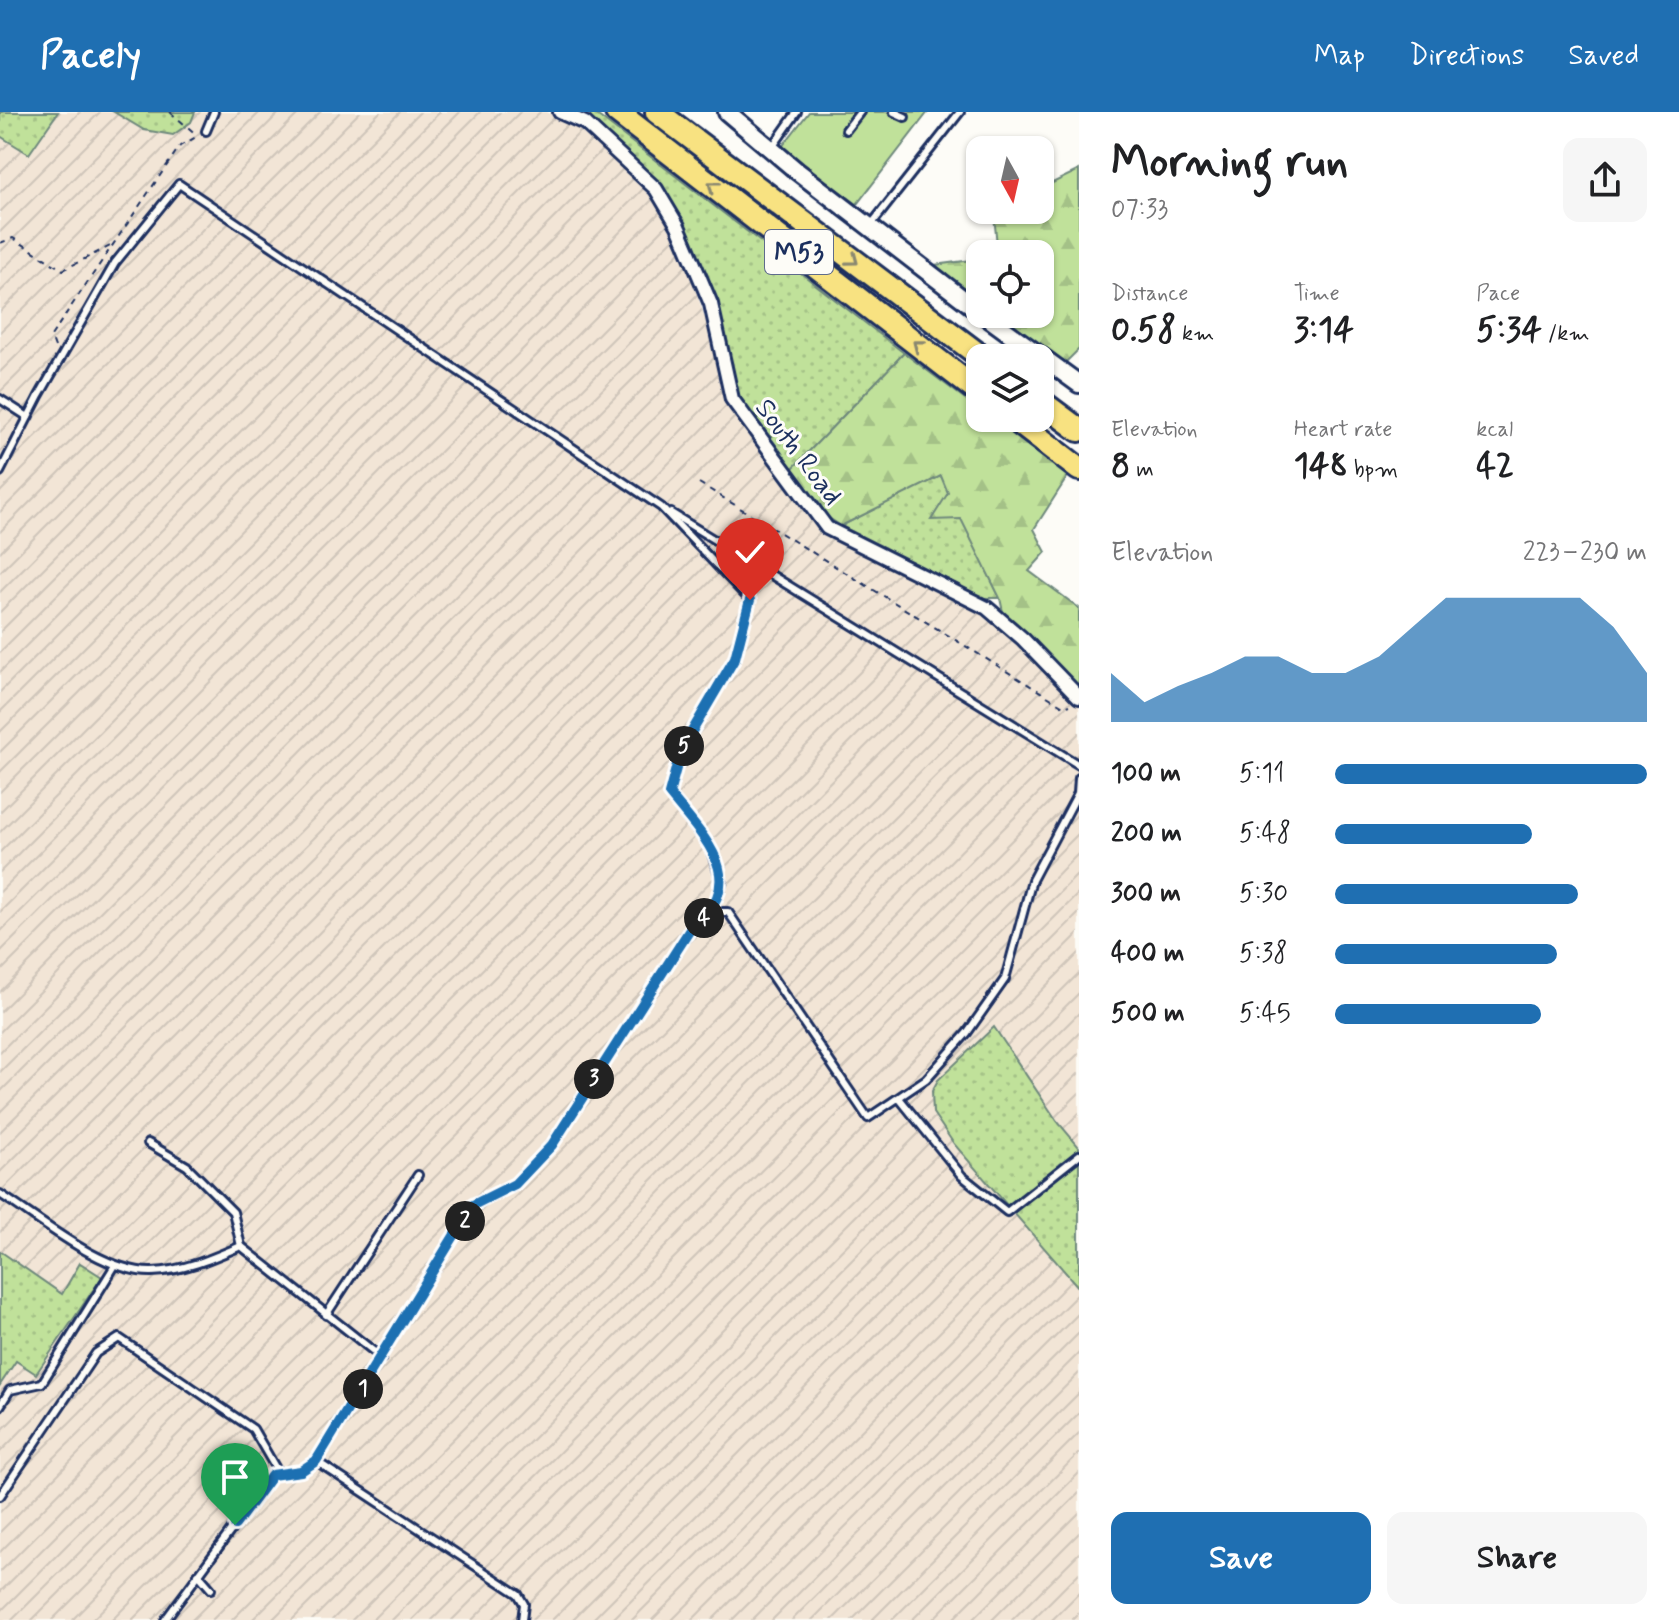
<!DOCTYPE html>
<html lang="en">
<head>
<meta charset="utf-8">
<style>
  body { margin:0; font-family:Mynerve,sans-serif; background:#f6f6f6; color:#202124; height:100vh; display:flex; flex-direction:column; font-size:30px; white-space:nowrap }
  * { box-sizing:border-box; margin:0 }
  p { font-size:26px; color:#757577 }
  .icon { flex:none; width:44px; height:44px; fill:none; stroke:currentColor; stroke-width:2; stroke-linecap:round; stroke-linejoin:round }
  .map { position:relative; flex:1; overflow:hidden }
  .panel { display:flex; flex-direction:column; background:#fff; width:600px }
  .panel>* { flex:none }
  .needle { width:52px; rotate:172deg }
  .tools { position:absolute; left:966px; top:24px; display:grid; gap:16px }
  .tools a { display:grid; place-items:center; width:88px; height:88px; border-radius:16px; background:#fff; box-shadow:0 2px 6px #0004; font-size:40px }
  .pin { position:absolute; display:grid; place-items:center; width:68px; height:68px; color:#fff; margin:-82px -34px; border-radius:50% 50% 50% 0; rotate:-45deg; box-shadow:0 0 8px #0007 }
  .pin .icon { rotate:45deg }
  .km { position:absolute; width:40px; height:40px; margin:-20px; border-radius:50%; background:#222; color:#fff; font-size:22px; line-height:40px; text-align:center }
  .round { display:grid; place-items:center; flex:none; width:84px; height:84px; border-radius:16px; background:#f6f6f6 }
  .head { display:flex; align-items:center; justify-content:space-between; height:136px; padding:0 32px }
  h1 { font-size:44px; font-weight:700; line-height:60px }
  .metrics { display:grid; grid-template-columns:repeat(3,1fr); gap:12px; height:136px; padding:8px 32px }
  .metrics div { display:grid; align-content:center }
  .metrics b { font-size:34px; font-weight:700 }
  .metrics small { font-size:22px; font-weight:400 }
  .metrics p { font-size:22px }
  .chart { height:224px; padding:16px 32px }
  .chart p { display:flex; justify-content:space-between }
  .chart svg { width:100%; height:144px; margin-top:8px; fill:#1f6fb2; opacity:.7 }
  .primary-button { display:flex; gap:16px; margin-top:auto; padding:16px 32px }
  .primary-button a { flex:1; height:92px; border-radius:16px; background:#1f6fb2; color:#fff; font-size:32px; font-weight:700; line-height:92px; text-align:center }
  .primary-button a+a { background:#f6f6f6; color:#202124 }
  ul { padding:0 32px; list-style:none; font-size:26px }
  li { display:grid; grid-template-columns:128px 96px 1fr; align-items:center; height:60px }
  li i { height:20px; border-radius:10px; background:#1f6fb2 }
  header { display:flex; align-items:center; gap:48px; box-sizing:border-box; height:112px; padding:0 40px; background:#1f6fb2; color:#fff }
  header strong { font-size:38px }
  nav { display:flex; gap:44px; margin-inline-start:auto; font-size:28px }
  main { display:flex; flex:1; min-height:0 }
  .map>svg:first-child { display:block }
  .industrial { fill:url(#industrial-furrows) }
  .grass { fill:url(#grass-dots); stroke:#6e887c; stroke-width:2 }
  .forest { fill:url(#forest-firs); stroke:#6e887c; stroke-width:2 }
  .green { fill:#c0e19a; stroke:#6e887c; stroke-width:2 }
  .lines { fill:none; stroke-linecap:round; stroke-linejoin:round }
  .service-casing { stroke:#1b2f5e; stroke-width:12 }
  .minor-casing { stroke:#1b2f5e; stroke-width:18 }
  .secondary-casing { stroke:#1b2f5e; stroke-width:22 }
  .motorway-casing { stroke:#1b2f5e; stroke-width:28 }
  .path { stroke:#1b2f5e; stroke-width:2; stroke-dasharray:6 6; stroke-linecap:butt }
  .service { stroke:#fdfcf7; stroke-width:6 }
  .minor { stroke:#fdfcf7; stroke-width:12 }
  .secondary { stroke:#fdfcf7; stroke-width:16 }
  .motorway { stroke:#f8e281; stroke-width:22 }
  .oneway { stroke:#8a8870 }
  .route-casing { stroke:#fff; stroke-width:16 }
  .route { stroke:#1f6fb2; stroke-width:10 }
  .labels { text-anchor:middle; stroke-width:6; stroke-linejoin:round; paint-order:stroke }
  .shield { fill:#fdfcf7; stroke:#5f6c8c; stroke-width:2 }
  .shield-label { font-size:26px; font-weight:bold; fill:#1b2f5e }
  .street-label { font-size:28px; fill:#1b2f5e; stroke:#fdfcf7 }
</style>
</head>
<body>
<header>
<strong>Pacely</strong>
<nav><a>Map</a><a>Directions</a><a>Saved</a></nav>
</header>
<main>
<div class="map">
<svg width="1079" height="1508" viewBox="0 0 1079 1508">
  <defs>
    <pattern id="industrial-furrows" width="10" height="10" patternUnits="userSpaceOnUse" patternTransform="scale(2)"><rect width="10" height="10" fill="#f2e5d6"/><path d="M-1 1l2-2M0 10L10 0M9 11l2-2" fill="none" stroke="#cfc5ba"/></pattern>
    <pattern id="grass-dots" width="8" height="8" patternUnits="userSpaceOnUse" patternTransform="scale(2)"><rect width="8" height="8" fill="#c0e19a"/><path d="M2 2h.1M6 6h.1" fill="none" stroke="#a4c187" stroke-width="1.8" stroke-linecap="round"/></pattern>
    <pattern id="forest-firs" width="22" height="20" patternUnits="userSpaceOnUse" patternTransform="scale(2)"><rect width="22" height="20" fill="#c0e19a"/><path d="M5 1l3.5 6h-7zM16 11l3.5 6h-7z" fill="#a4c187"/></pattern>
  </defs>
  <rect width="100%" height="100%" fill="#fdfcf7"/>
  <filter id="ink" filterUnits="userSpaceOnUse"><feTurbulence type="fractalNoise" baseFrequency=".0125" numOctaves="2"/><feDisplacementMap in="SourceGraphic" scale="16" xChannelSelector="R" yChannelSelector="G"/><feConvolveMatrix kernelMatrix="1 2 1 2 8 2 1 2 1" color-interpolation-filters="sRGB"/></filter>
  <g filter="url(#ink)">
    <!-- industrial -->
    <path class="industrial" d="M 0,0 L 547,0 L 575,14 L 651,82 L 678,125 L 732,287 L 827,415 L 987,496 L 1079,585 L 1079,1508 L 0,1508 Z"/>
    <!-- grass -->
    <g class="grass">
      <path d="M 0,0 L 58,0 L 29,42 L 0,24 Z"/>
      <path d="M 114,0 L 195,0 L 191,10 L 173,23 L 144,18 Z"/>
      <path d="M 593,0 L 904,241 L 791,358 L 732,287 L 711,192 L 656,77 L 585,11 Z"/>
      <path d="M 941,363 L 1000,486 L 984,486 L 841,414 Z"/>
      <path d="M 994,915 L 1057,1009 L 1079,1035 L 1079,1176 L 954,1032 L 933,1001 L 932,979 L 938,968 Z"/>
      <path d="M 0,1139 L 62,1182 L 80,1151 L 102,1165 L 36,1262 L 16,1249 L 0,1273 Z"/>
    </g>
    <!-- forest -->
    <g class="forest">
      <path d="M 1079,58 L 1079,237 L 1064,252 L 997,202 L 1040,202 L 1040,142 L 998,142 L 994,104 L 1004,98 L 1040,98 L 1040,77 Z"/>
      <path d="M 980,147 L 980,190 L 927,154 Z"/>
      <path d="M 904,241 L 980,298 L 980,306 L 991,306 L 1068,364 L 1034,417 L 1046,440 L 1029,459 L 1079,496 L 1079,585 L 1003,500 L 1000,486 L 961,407 L 931,408 L 948,381 L 941,364 L 841,414 L 820,400 L 791,358 Z"/>
    </g>
    <!-- green -->
    <path class="green" d="M 809,0 L 928,0 L 857,92 L 781,36 Z"/>
    <g class="lines">
      <defs>
        <g id="service">
          <path d="M 894,0 L 905,5"/>
          <path d="M 846,18 L 860,0"/>
          <path d="M 206,19 L 214,0"/>
          <path d="M 773,34 L 797,0"/>
          <path d="M 871,113 L 960,0"/>
          <path d="M 0,287 L 28,305"/>
          <path d="M 0,360 L 39,284 L 115,151 L 179,72 L 661,395 L 750,488 L 735,546 L 681,638 L 669,682 L 709,733 L 722,770 L 712,800"/>
          <path d="M 671,401 L 1079,653"/>
          <path d="M 899,986 L 962,1064 L 1007,1100 L 1079,1043"/>
          <path d="M 148,1031 L 187,1054 L 233,1100 L 241,1134"/>
          <path d="M 0,1082 C 41,1108 103,1161 152,1160 C 184,1159 213,1146 241,1134 L 382,1246"/>
          <path d="M 326,1203 L 418,1063"/>
          <path d="M 0,1294 L 10,1278 L 42,1271 L 114,1155"/>
          <path d="M 316,1349 L 518,1482 L 524,1492 L 522,1508"/>
          <path d="M 0,1384 L 96,1241 L 119,1226 L 253,1317 L 279,1362"/>
          <path d="M 198,1462 L 211,1477"/>
          <path d="M 165,1508 L 272,1363 L 301,1359 L 316,1349 L 473,1093 L 515,1072 L 552,1033 L 691,816 L 712,800 L 728,800 L 868,1006 L 926,967 L 967,921 L 1005,867 L 1032,768 L 1078,681 L 1079,666"/>
        </g>
        <path id="minor" d="M 560,0 L 585,11 L 656,77 L 678,114 L 711,192 L 732,287 L 827,416 L 987,496 L 1023,527 L 1079,585"/>
        <g id="secondary">
          <path d="M 727,0 L 797,59 L 980,200"/>
          <path d="M 983,202 L 1079,272"/>
        </g>
        <g id="motorway">
          <path d="M 617,0 L 980,281"/>
          <path d="M 657,0 L 983,246"/>
          <path d="M 1040,289 L 1079,318"/>
          <path d="M 1013,306 L 1079,357"/>
        </g>
      </defs>
      <!-- service casing -->
      <use href="#service" class="service-casing"/>
      <!-- minor casing -->
      <use href="#minor" class="minor-casing"/>
      <!-- secondary casing -->
      <use href="#secondary" class="secondary-casing"/>
      <!-- motorway casing -->
      <use href="#motorway" class="motorway-casing"/>
      <!-- path -->
      <g class="path">
        <path d="M 170,0 L 197,23"/>
        <path d="M 0,131 L 13,126 L 63,158 L 112,133"/>
        <path d="M 55,235 L 51,224 L 180,34 L 198,24"/>
        <path d="M 699,371 L 1065,595 L 1070,593"/>
      </g>
      <!-- service -->
      <use href="#service" class="service"/>
      <!-- minor -->
      <use href="#minor" class="minor"/>
      <!-- secondary -->
      <use href="#secondary" class="secondary"/>
      <!-- motorway -->
      <use href="#motorway" class="motorway"/>
    </g>
    <!-- one-way arrows -->
    <defs><path id="oneway-chevron" d="M-2-3.5L2.5 0L-2 3.5" fill="none" stroke-width="1.6" stroke-linecap="round" stroke-linejoin="round" transform="scale(2)"/></defs>
    <g class="oneway">
      <use href="#oneway-chevron" transform="translate(713 74) rotate(-142)"/>
      <use href="#oneway-chevron" transform="translate(853 148) rotate(37)"/>
      <use href="#oneway-chevron" transform="translate(918 233) rotate(-142)"/>
    </g>
  </g>
  <g class="lines" filter="url(#ink)">
    <defs>
      <path id="route" d="M 235,1413 L 272,1363 L 301,1359 L 316,1349 L 473,1093 L 515,1072 L 552,1033 L 691,816 C 752,769 705,727 669,682 L 681,638 L 735,546 L 750,488"/>
    </defs>
    <!-- route casing -->
    <use href="#route" class="route-casing"/>
    <!-- route -->
    <use href="#route" class="route"/>
  </g>
  <g class="labels">
    <!-- shield labels -->
    <rect class="shield" x="765" y="118" width="68" height="44" rx="6"/>
    <g class="shield-label">
      <text x="799" y="149">M53</text>
    </g>
    <!-- street labels -->
    <g class="street-label">
      <text transform="translate(800 339) rotate(53)" y="10">South Road</text>
    </g>
  </g>
</svg>
<div class="tools">
<a><svg class="needle" viewBox="-14 -14 28 28"><path d="M0-13l5 13h-10z" fill="#e53935"/><path d="M0 13l5-13h-10z" fill="#757577"/></svg></a>
<a><svg class="icon" aria-label="locate" viewBox="0 0 24 24"><circle cx="12" cy="12" r="6"/><path d="M12 2v4M12 18v4M2 12h4M18 12h4"/></svg></a>
<a><svg class="icon" aria-label="layers" viewBox="0 0 24 24"><path d="M12 4l9 5-9 5-9-5zM3 14l9 5 9-5"/></svg></a>
</div>
<div class="pin" style="left:235px;top:1413px;background:#1e9e55"><svg class="icon" aria-label="arrive" viewBox="0 0 24 24"><path d="M6 21V4h12l-3 4 3 4H6"/></svg></div>
<div class="pin" style="left:750px;top:488px;background:#d93025"><svg class="icon" aria-label="check" viewBox="0 0 24 24"><path d="M5 12l5 5 9-10"/></svg></div>
<b class="km" style="left:363px;top:1277px">1</b>
<b class="km" style="left:465px;top:1109px">2</b>
<b class="km" style="left:594px;top:967px">3</b>
<b class="km" style="left:704px;top:806px">4</b>
<b class="km" style="left:684px;top:634px">5</b>
</div>
<section class="panel">
<div class="head"><div><h1>Morning run</h1><p>07:33</p></div><a class="round"><svg class="icon" aria-label="share" viewBox="0 0 24 24"><path d="M12 15V3M7 8l5-5 5 5M5 13v7h14v-7"/></svg></a></div>
<div class="metrics">
<div><p>Distance</p><b>0.58<small> km</small></b></div>
<div><p>Time</p><b>3:14</b></div>
<div><p>Pace</p><b>5:34<small> /km</small></b></div>
</div>
<div class="metrics">
<div><p>Elevation</p><b>8<small> m</small></b></div>
<div><p>Heart rate</p><b>148<small> bpm</small></b></div>
<div><p>kcal</p><b>42</b></div>
</div>
<div class="chart"><p><span>Elevation</span>223–230 m</p>
<svg viewBox="0 0 160 44" preserveAspectRatio="none"><path d="M0 44V29L10 38L20 33L30 29L40 24L50 24L60 29L70 29L80 24L90 15L100 6L110 6L120 6L130 6L140 6L150 15L160 29V44z"/></svg>
</div>
<ul>
<li><b>100 m</b>5:11<i style="width:100%"></i></li>
<li><b>200 m</b>5:48<i style="width:63%"></i></li>
<li><b>300 m</b>5:30<i style="width:78%"></i></li>
<li><b>400 m</b>5:38<i style="width:71%"></i></li>
<li><b>500 m</b>5:45<i style="width:66%"></i></li>
</ul>
<div class="primary-button"><a>Save</a><a>Share</a></div>
</section>
</main>
</body>
</html>
